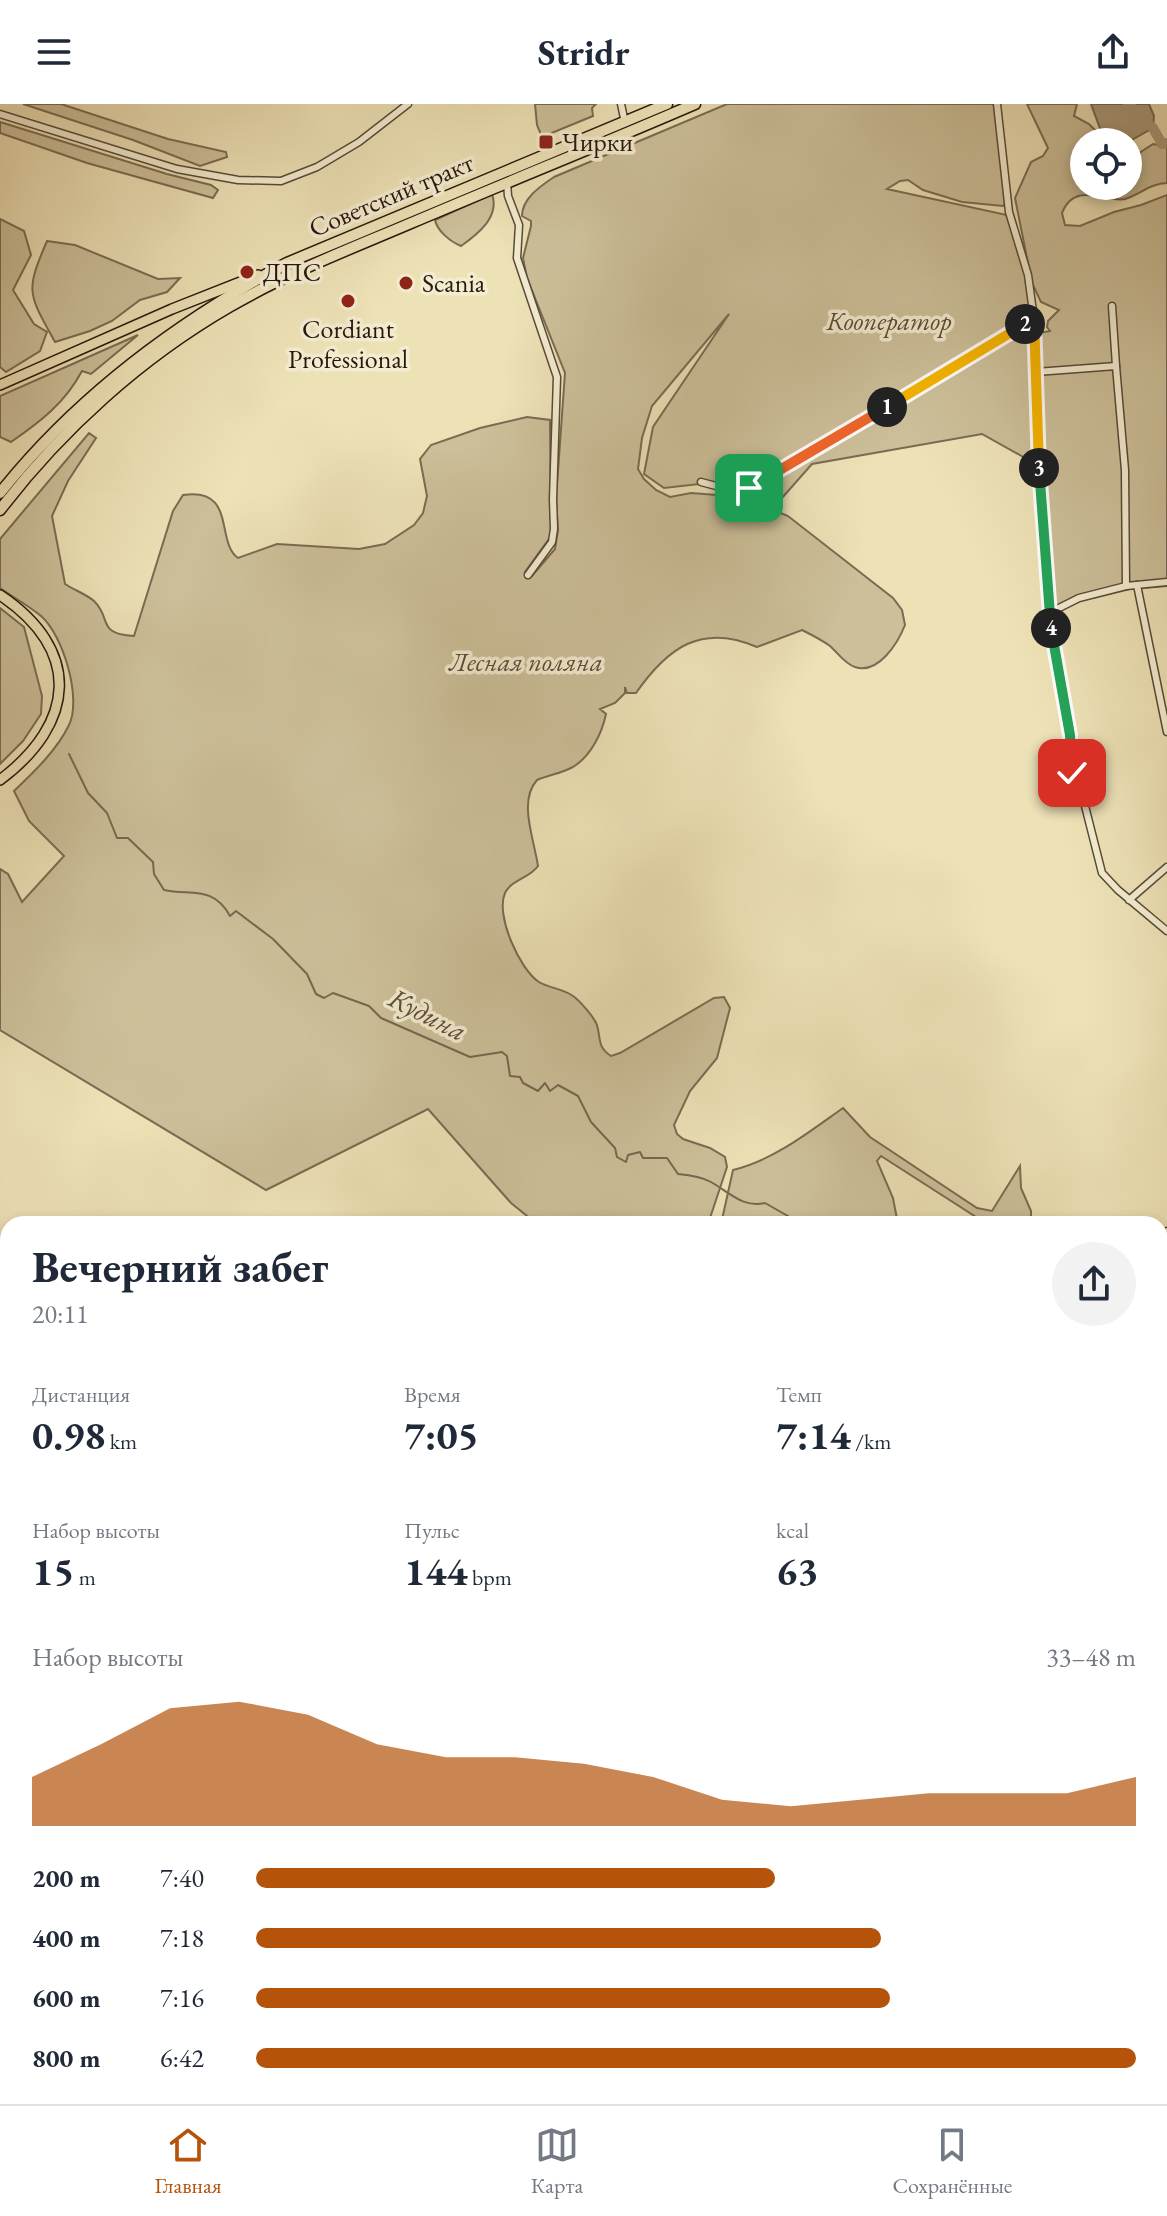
<!DOCTYPE html>
<html lang="ru">
<head>
<meta charset="utf-8">
<style>
  body { margin:0; font-family:"EB Garamond",serif; background:#f2f2f3; color:#1f2937; height:100vh; display:flex; flex-direction:column; font-size:30px; white-space:nowrap }
  * { box-sizing:border-box; margin:0 }
  p { font-size:26px; color:#747a83 }
  .icon { flex:none; width:44px; height:44px; fill:none; stroke:currentColor; stroke-width:2; stroke-linecap:round; stroke-linejoin:round }
  .map { position:relative; flex:1; overflow:hidden }
  .drawer { position:absolute; left:0px; top:1112px; width:1168px; height:888px; display:flex; flex-direction:column; background:#fff; border-radius:24px 24px 0 0; box-shadow:0 4px 12px #0003 }
  .drawer>* { flex:none }
  .fabs { position:absolute; left:1070px; top:24px; display:grid; gap:16px }
  .fabs a { display:grid; place-items:center; width:72px; height:72px; border-radius:50%; background:#fff; box-shadow:0 4px 12px #0003; font-size:40px }
  .pin { position:absolute; display:grid; place-items:center; width:68px; height:68px; color:#fff; margin:-34px; border-radius:16px; box-shadow:0 4px 12px #0006 }
  .km { position:absolute; width:40px; height:40px; margin:-20px; border-radius:50%; background:#222; color:#fff; font-size:22px; line-height:40px; text-align:center }
  .round { display:grid; place-items:center; flex:none; width:84px; height:84px; border-radius:42px; background:#f2f2f3 }
  .head { display:flex; align-items:center; justify-content:space-between; height:136px; padding:0 32px }
  h1 { font-size:44px; font-weight:700; line-height:60px }
  .metrics { display:grid; grid-template-columns:repeat(3,1fr); gap:12px; height:136px; padding:8px 32px }
  .metrics div { display:grid; align-content:center }
  .metrics b { font-size:40px; font-weight:700 }
  .metrics small { font-size:22px; font-weight:400 }
  .metrics p { font-size:22px }
  .chart { height:224px; padding:16px 32px }
  .chart p { display:flex; justify-content:space-between }
  .chart svg { width:100%; height:144px; margin-top:8px; fill:#b45309; opacity:.7 }
  ul { padding:0 32px; list-style:none; font-size:26px }
  li { display:grid; grid-template-columns:128px 96px 1fr; align-items:center; height:60px }
  li i { height:20px; border-radius:10px; background:#b45309 }
  header { display:flex; justify-content:space-between; align-items:center; height:104px; padding:0 32px; background:#fff; font-size:36px; font-weight:700 }
  .dock { display:flex; justify-content:space-around; align-items:center; height:112px; border-top:2px solid #e0e1e3; background:#fff; font-size:22px; color:#747a83 }
  .dock a { display:grid; justify-items:center; gap:4px }
  .dock .active { color:#b45309 }
  .map>svg:first-child { display:block }
  .green { fill:#ccbf99; stroke:#7a6b53; stroke-width:2 }
  .water { fill:#aa9c7d; stroke:#766750; stroke-width:2 }
  .lines { fill:none; stroke-linecap:round; stroke-linejoin:round }
  .stream { stroke:#766750; stroke-width:2 }
  .river { stroke:#aa9c7d; stroke-width:10 }
  .street-casing { stroke:#594a37; stroke-width:9 }
  .primary-casing { stroke:#28170d; stroke-width:12 }
  .highway-casing { stroke:#28170d; stroke-width:13 }
  .street { stroke:#f3ecd0; stroke-width:6 }
  .primary { stroke:#ede1b6; stroke-width:9 }
  .highway { stroke:#ede1b6; stroke-width:10 }
  .split-1-casing { stroke:#fff; stroke-width:16 }
  .split-2-casing { stroke:#fff; stroke-width:16 }
  .split-3-casing { stroke:#fff; stroke-width:16 }
  .split-4-casing { stroke:#fff; stroke-width:16 }
  .split-5-casing { stroke:#fff; stroke-width:16 }
  .split-1 { stroke:#f0652b; stroke-width:10 }
  .split-2 { stroke:#f5b400; stroke-width:10 }
  .split-3 { stroke:#f5b400; stroke-width:10 }
  .split-4 { stroke:#22a559; stroke-width:10 }
  .split-5 { stroke:#22a559; stroke-width:10 }
  .poi-dot { fill:#8f2418; stroke:#f3ecd0; stroke-width:3 }
  .labels { text-anchor:middle; stroke-width:7; stroke-linejoin:round; paint-order:stroke }
  .poi-label { font-size:26px; fill:#28170d; stroke:#f3ecd0; text-anchor:start }
  .street-label { font-size:26px; fill:#28170d; stroke:#f3ecd0 }
  .park-label { font-size:26px; font-style:italic; fill:#594937; stroke:#f3ecd0 }
  .water-label { font-size:28px; font-style:italic; fill:#5c4c3a; stroke:#f3ecd0 }
</style>
</head>
<body>
<header><svg class="icon" aria-label="menu" viewBox="0 0 24 24"><path d="M4 6h16M4 12h16M4 18h16"/></svg>Stridr<svg class="icon" aria-label="share" viewBox="0 0 24 24"><path d="M12 15V3M7 8l5-5 5 5M5 13v7h14v-7"/></svg></header>
<div class="map">
<svg width="1167" height="2000" viewBox="0 0 1167 2000">
  <rect width="100%" height="100%" fill="#ede1b6"/>
  <filter id="stains"><feTurbulence type="fractalNoise" baseFrequency=".0025" numOctaves="4"/><feColorMatrix values="0 0 0 0 .2 0 0 0 0 .09 0 0 0 0 .02 0 0 0 .5 -.17"/></filter>
  <radialGradient id="worn" r=".72"><stop offset=".6" stop-color="#630" stop-opacity="0"/><stop offset="1" stop-color="#630" stop-opacity=".3"/></radialGradient>
  <!-- green -->
  <g class="green">
    <path d="M 23,0 L 61,0 L 168,35 L 226,48 L 227,53 L 200,62 L 133,36 Z"/>
    <path d="M 535,0 L 596,0 L 592,4 L 593,12 L 542,33 L 537,21 Z"/>
    <path d="M 727,0 L 997,0 L 1005,100 L 1003,102 L 962,98 L 923,86 L 908,76 L 900,77 L 887,85 L 1007,111 L 1024,164 L 1032,224 L 1034,359 L 982,330 L 812,360 L 774,403 L 717,378 L 664,384 L 644,370 L 653,323 L 729,210 L 652,302 L 642,334 L 638,365 L 644,375 L 656,386 L 670,393 L 691,389 L 743,393 L 788,412 L 893,494 L 902,506 L 905,521 C 898,539 878,571 855,563 C 845,560 838,549 830,542 C 822,536 812,531 802,526 L 757,543 C 702,519 668,543 636,589 L 627,589 L 625,583 L 625,589 L 615,599 L 600,605 L 606,610 C 602,629 591,652 573,663 C 562,669 549,671 537,676 C 518,697 534,735 538,762 C 530,774 511,776 505,789 C 495,811 520,866 539,878 C 549,884 564,885 573,892 C 580,897 594,913 597,921 C 601,935 597,943 611,952 L 620,949 L 714,894 L 724,893 L 730,904 L 717,954 L 690,987 L 674,1021 L 677,1030 L 683,1035 L 710,1044 L 725,1053 L 727,1063 L 708,1120 L 537,1120 L 511,1099 L 428,1005 L 266,1086 L 0,926 L 0,765 L 8,770 L 22,798 L 64,752 L 29,717 L 14,687 C 34,668 57,646 69,621 C 82,594 63,531 41,512 C 29,502 13,493 0,484 L 0,435 L 89,329 L 96,334 L 68,377 L 52,412 L 65,480 C 74,486 86,490 94,497 C 112,514 96,530 134,532 L 173,407 L 183,391 C 237,383 215,438 238,454 L 277,440 L 359,445 L 385,440 L 414,421 L 423,409 L 427,392 L 420,355 L 431,341 L 480,324 L 527,313 L 550,316 L 551,432 L 525,468 L 532,472 L 555,445 L 558,426 L 556,395 L 565,269 L 527,174 L 523,154 L 531,122 L 531,117 L 522,112 C 522,94 541,82 554,73 Z"/>
    <path d="M 1027,0 L 1077,0 L 1074,12 L 1089,20 L 1107,38 L 1084,38 L 1084,82 L 1128,82 L 1128,53 L 1133,53 L 1153,40 L 1167,42 L 1167,79 C 1151,79 1139,91 1125,95 C 1106,99 1075,76 1062,109 L 1065,121 L 1080,122 L 1114,108 L 1141,101 L 1167,91 L 1167,482 L 1130,485 L 1049,505 L 1039,229 L 1050,227 L 1047,223 L 1048,217 L 1059,206 L 1041,198 L 1032,179 L 1015,94 L 1031,58 L 1043,52 L 1048,44 Z"/>
    <path d="M 0,18 L 167,70 L 211,81 L 218,86 L 213,94 L 87,59 L 0,29 Z"/>
    <path d="M 492,90 C 500,113 478,130 461,142 C 451,138 437,127 435,116 Z"/>
    <path d="M 0,115 L 24,127 L 31,151 L 13,186 L 34,220 L 47,228 L 40,247 L 6,268 L 0,263 Z"/>
    <path d="M 47,137 L 75,141 L 158,175 L 180,174 L 167,188 L 140,196 L 112,217 L 90,227 L 55,238 C 28,189 25,188 47,137 Z"/>
    <path d="M 138,231 L 91,270 L 82,267 C 65,299 40,318 11,338 L 0,333 L 0,292 Z"/>
    <path d="M 0,504 L 24,523 L 42,592 L 41,610 L 23,637 L 0,660 Z"/>
    <path d="M 843,1004 L 870,1033 L 977,1104 L 992,1107 L 1020,1062 L 1021,1084 L 1031,1107 L 1031,1120 L 987,1120 L 881,1052 L 877,1057 L 893,1094 L 898,1120 L 721,1120 L 733,1066 C 774,1056 809,1028 843,1004 Z"/>
    <path d="M 1167,1135 L 1167,1584 L 1160,1579 L 1160,1149 Z"/>
    <path d="M 0,1807 L 8,1816 L 10,1992 L 0,1997 Z"/>
    <path d="M 1167,1885 L 1167,2000 L 871,2000 L 872,1992 L 1160,1992 L 1160,1890 Z"/>
    <path d="M 21,1992 L 242,1992 L 243,1996 L 248,2000 L 4,2000 Z"/>
  </g>
  <!-- water -->
  <path class="water" d="M 1091,0 L 1149,0 L 1154,12 L 1153,24 L 1128,38 L 1105,38 Z"/>
  <g class="lines">
    <!-- stream -->
    <g class="stream">
      <path d="M 69,650 L 88,689 L 107,709 L 117,734 L 128,734 L 153,758 L 154,770 L 164,786 C 191,792 213,781 230,812 L 236,807 L 273,835 L 307,870 L 316,890 L 324,894 L 333,889 L 369,902 L 381,914 L 470,953 L 502,948 L 507,952 L 510,972 L 520,973 L 523,979 L 538,987 L 545,979 L 550,987 L 558,981 L 578,992 L 591,1018 L 615,1044 L 617,1053 L 626,1058 L 628,1051 L 640,1048 L 643,1054 L 667,1054 L 678,1070 C 689,1071 702,1073 711,1078 C 730,1089 743,1104 765,1099 L 802,1120"/>
      <path d="M 1160,1271 L 1167,1275"/>
      <path d="M 1160,1454 L 1167,1452"/>
      <path d="M 0,1574 L 8,1576"/>
      <path d="M 0,1867 L 8,1861"/>
      <path d="M 680,2000 L 681,1992"/>
    </g>
    <!-- river -->
    <g class="river">
      <path d="M 1128,0 L 1153,24 L 1162,40 L 1167,39"/>
      <path d="M 0,1775 L 8,1788"/>
      <path d="M 253,1992 L 269,2000"/>
    </g>
    <defs>
      <g id="street">
        <path d="M 621,0 L 625,19"/>
        <path d="M 997,0 L 1009,108 L 1028,171 L 1034,215 L 1039,364 L 1049,509 L 1070,631 L 1072,669 L 1083,694 L 1102,769 L 1118,786 L 1167,827"/>
        <path d="M 0,10 L 177,65 L 238,76 L 281,77 L 317,63 L 359,38 L 408,0"/>
        <path d="M 507,78 L 508,92 L 519,121 L 517,154 L 557,273 L 553,395 L 554,425 L 552,438 L 528,471"/>
        <path d="M 1112,202 L 1116,262"/>
        <path d="M 1036,268 L 1116,262 L 1125,366 L 1126,482 L 1167,478"/>
        <path d="M 701,378 L 735,387 L 749,384 L 1034,215"/>
        <path d="M 1137,481 L 1167,628"/>
        <path d="M 1049,509 L 1079,494 L 1126,482"/>
        <path d="M 1129,796 L 1167,763"/>
        <path d="M 1160,1142 L 1167,1127"/>
        <path d="M 0,1161 L 8,1168"/>
        <path d="M 596,1992 L 598,2000"/>
      </g>
      <g id="primary">
        <path d="M 0,281 L 172,205 L 258,171"/>
        <path d="M 0,491 C 82,546 76,619 0,676"/>
      </g>
      <g id="highway">
        <path d="M 0,389 C 78,291 177,218 287,159 L 667,0"/>
        <path d="M 0,406 C 62,325 141,254 229,203 C 287,169 350,145 411,119 C 505,79 600,41 695,0"/>
      </g>
    </defs>
    <!-- street casing -->
    <use href="#street" class="street-casing"/>
    <!-- primary casing -->
    <use href="#primary" class="primary-casing"/>
    <!-- highway casing -->
    <use href="#highway" class="highway-casing"/>
    <!-- street -->
    <use href="#street" class="street"/>
    <!-- primary -->
    <use href="#primary" class="primary"/>
    <!-- highway -->
    <use href="#highway" class="highway"/>
  </g>
  <g class="lines">
    <defs>
      <path id="split-1" d="M 749,384 L 887,303"/>
      <path id="split-2" d="M 887,303 L 1025,220"/>
      <path id="split-3" d="M 1025,220 L 1034,215 L 1039,364"/>
      <path id="split-4" d="M 1039,364 L 1051,524"/>
      <path id="split-5" d="M 1051,524 L 1070,631 L 1072,669"/>
    </defs>
    <!-- split-1 casing -->
    <use href="#split-1" class="split-1-casing"/>
    <!-- split-2 casing -->
    <use href="#split-2" class="split-2-casing"/>
    <!-- split-3 casing -->
    <use href="#split-3" class="split-3-casing"/>
    <!-- split-4 casing -->
    <use href="#split-4" class="split-4-casing"/>
    <!-- split-5 casing -->
    <use href="#split-5" class="split-5-casing"/>
    <!-- split-1 -->
    <use href="#split-1" class="split-1"/>
    <!-- split-2 -->
    <use href="#split-2" class="split-2"/>
    <!-- split-3 -->
    <use href="#split-3" class="split-3"/>
    <!-- split-4 -->
    <use href="#split-4" class="split-4"/>
    <!-- split-5 -->
    <use href="#split-5" class="split-5"/>
  </g>
  <!-- markers -->
  <g class="poi-dot">
    <rect x="538" y="30" width="16" height="16" rx="4"/>
    <circle cx="247" cy="168" r="8"/>
    <circle cx="406" cy="179" r="8"/>
    <circle cx="348" cy="197" r="8"/>
  </g>
  <g class="labels">
    <!-- poi labels -->
    <g class="poi-label">
      <text x="562" y="47">Чирки</text>
      <text x="263" y="177">ДПС</text>
      <text x="422" y="188">Scania</text>
      <text x="348" y="234" text-anchor="middle">Cordiant<tspan x="348" dy="30">Professional</tspan></text>
    </g>
    <!-- street labels -->
    <g class="street-label">
      <text transform="translate(391 91) rotate(-23)" y="9">Советский тракт</text>
    </g>
    <!-- park labels -->
    <g class="park-label">
      <text x="889" y="226">Кооператор</text>
      <text x="526" y="567">Лесная поляна</text>
    </g>
    <!-- water labels -->
    <g class="water-label">
      <text transform="translate(428 910) rotate(27)" y="10">Кудина</text>
    </g>
  </g>
  <rect width="100%" height="100%" filter="url(#stains)"/>
  <rect width="100%" height="100%" fill="url(#worn)"/>
</svg>
<div class="fabs">
<a><svg class="icon" aria-label="locate" viewBox="0 0 24 24"><circle cx="12" cy="12" r="6"/><path d="M12 2v4M12 18v4M2 12h4M18 12h4"/></svg></a>
</div>
<div class="pin" style="left:749px;top:384px;background:#1e9e55"><svg class="icon" aria-label="arrive" viewBox="0 0 24 24"><path d="M6 21V4h12l-3 4 3 4H6"/></svg></div>
<div class="pin" style="left:1072px;top:669px;background:#d93025"><svg class="icon" aria-label="check" viewBox="0 0 24 24"><path d="M5 12l5 5 9-10"/></svg></div>
<b class="km" style="left:887px;top:303px">1</b>
<b class="km" style="left:1025px;top:220px">2</b>
<b class="km" style="left:1039px;top:364px">3</b>
<b class="km" style="left:1051px;top:524px">4</b>
<section class="drawer">
<div class="head"><div><h1>Вечерний забег</h1><p>20:11</p></div><a class="round"><svg class="icon" aria-label="share" viewBox="0 0 24 24"><path d="M12 15V3M7 8l5-5 5 5M5 13v7h14v-7"/></svg></a></div>
<div class="metrics">
<div><p>Дистанция</p><b>0.98<small> km</small></b></div>
<div><p>Время</p><b>7:05</b></div>
<div><p>Темп</p><b>7:14<small> /km</small></b></div>
</div>
<div class="metrics">
<div><p>Набор высоты</p><b>15<small> m</small></b></div>
<div><p>Пульс</p><b>144<small> bpm</small></b></div>
<div><p>kcal</p><b>63</b></div>
</div>
<div class="chart"><p><span>Набор высоты</span>33–48 m</p>
<svg viewBox="0 0 160 44" preserveAspectRatio="none"><path d="M0 44V29L10 19L20 8L30 6L40 10L50 19L60 23L70 23L80 25L90 29L100 36L110 38L120 36L130 34L140 34L150 34L160 29V44z"/></svg>
</div>
<ul>
<li><b>200 m</b>7:40<i style="width:59%"></i></li>
<li><b>400 m</b>7:18<i style="width:71%"></i></li>
<li><b>600 m</b>7:16<i style="width:72%"></i></li>
<li><b>800 m</b>6:42<i style="width:100%"></i></li>
</ul>
</section>
</div>
<nav class="dock">
<a class="active"><svg class="icon" aria-label="home" viewBox="0 0 24 24"><path d="M3 11l9-7 9 7M6 9v11h12V9"/></svg>Главная</a>
<a><svg class="icon" aria-label="map" viewBox="0 0 24 24"><path d="M3 6l6-2 6 2 6-2v14l-6 2-6-2-6 2zM9 4v14M15 6v14"/></svg>Карта</a>
<a><svg class="icon" aria-label="saved" viewBox="0 0 24 24"><path d="M7 4h10v16l-5-4-5 4z"/></svg>Сохранённые</a>
</nav>
</body>
</html>
